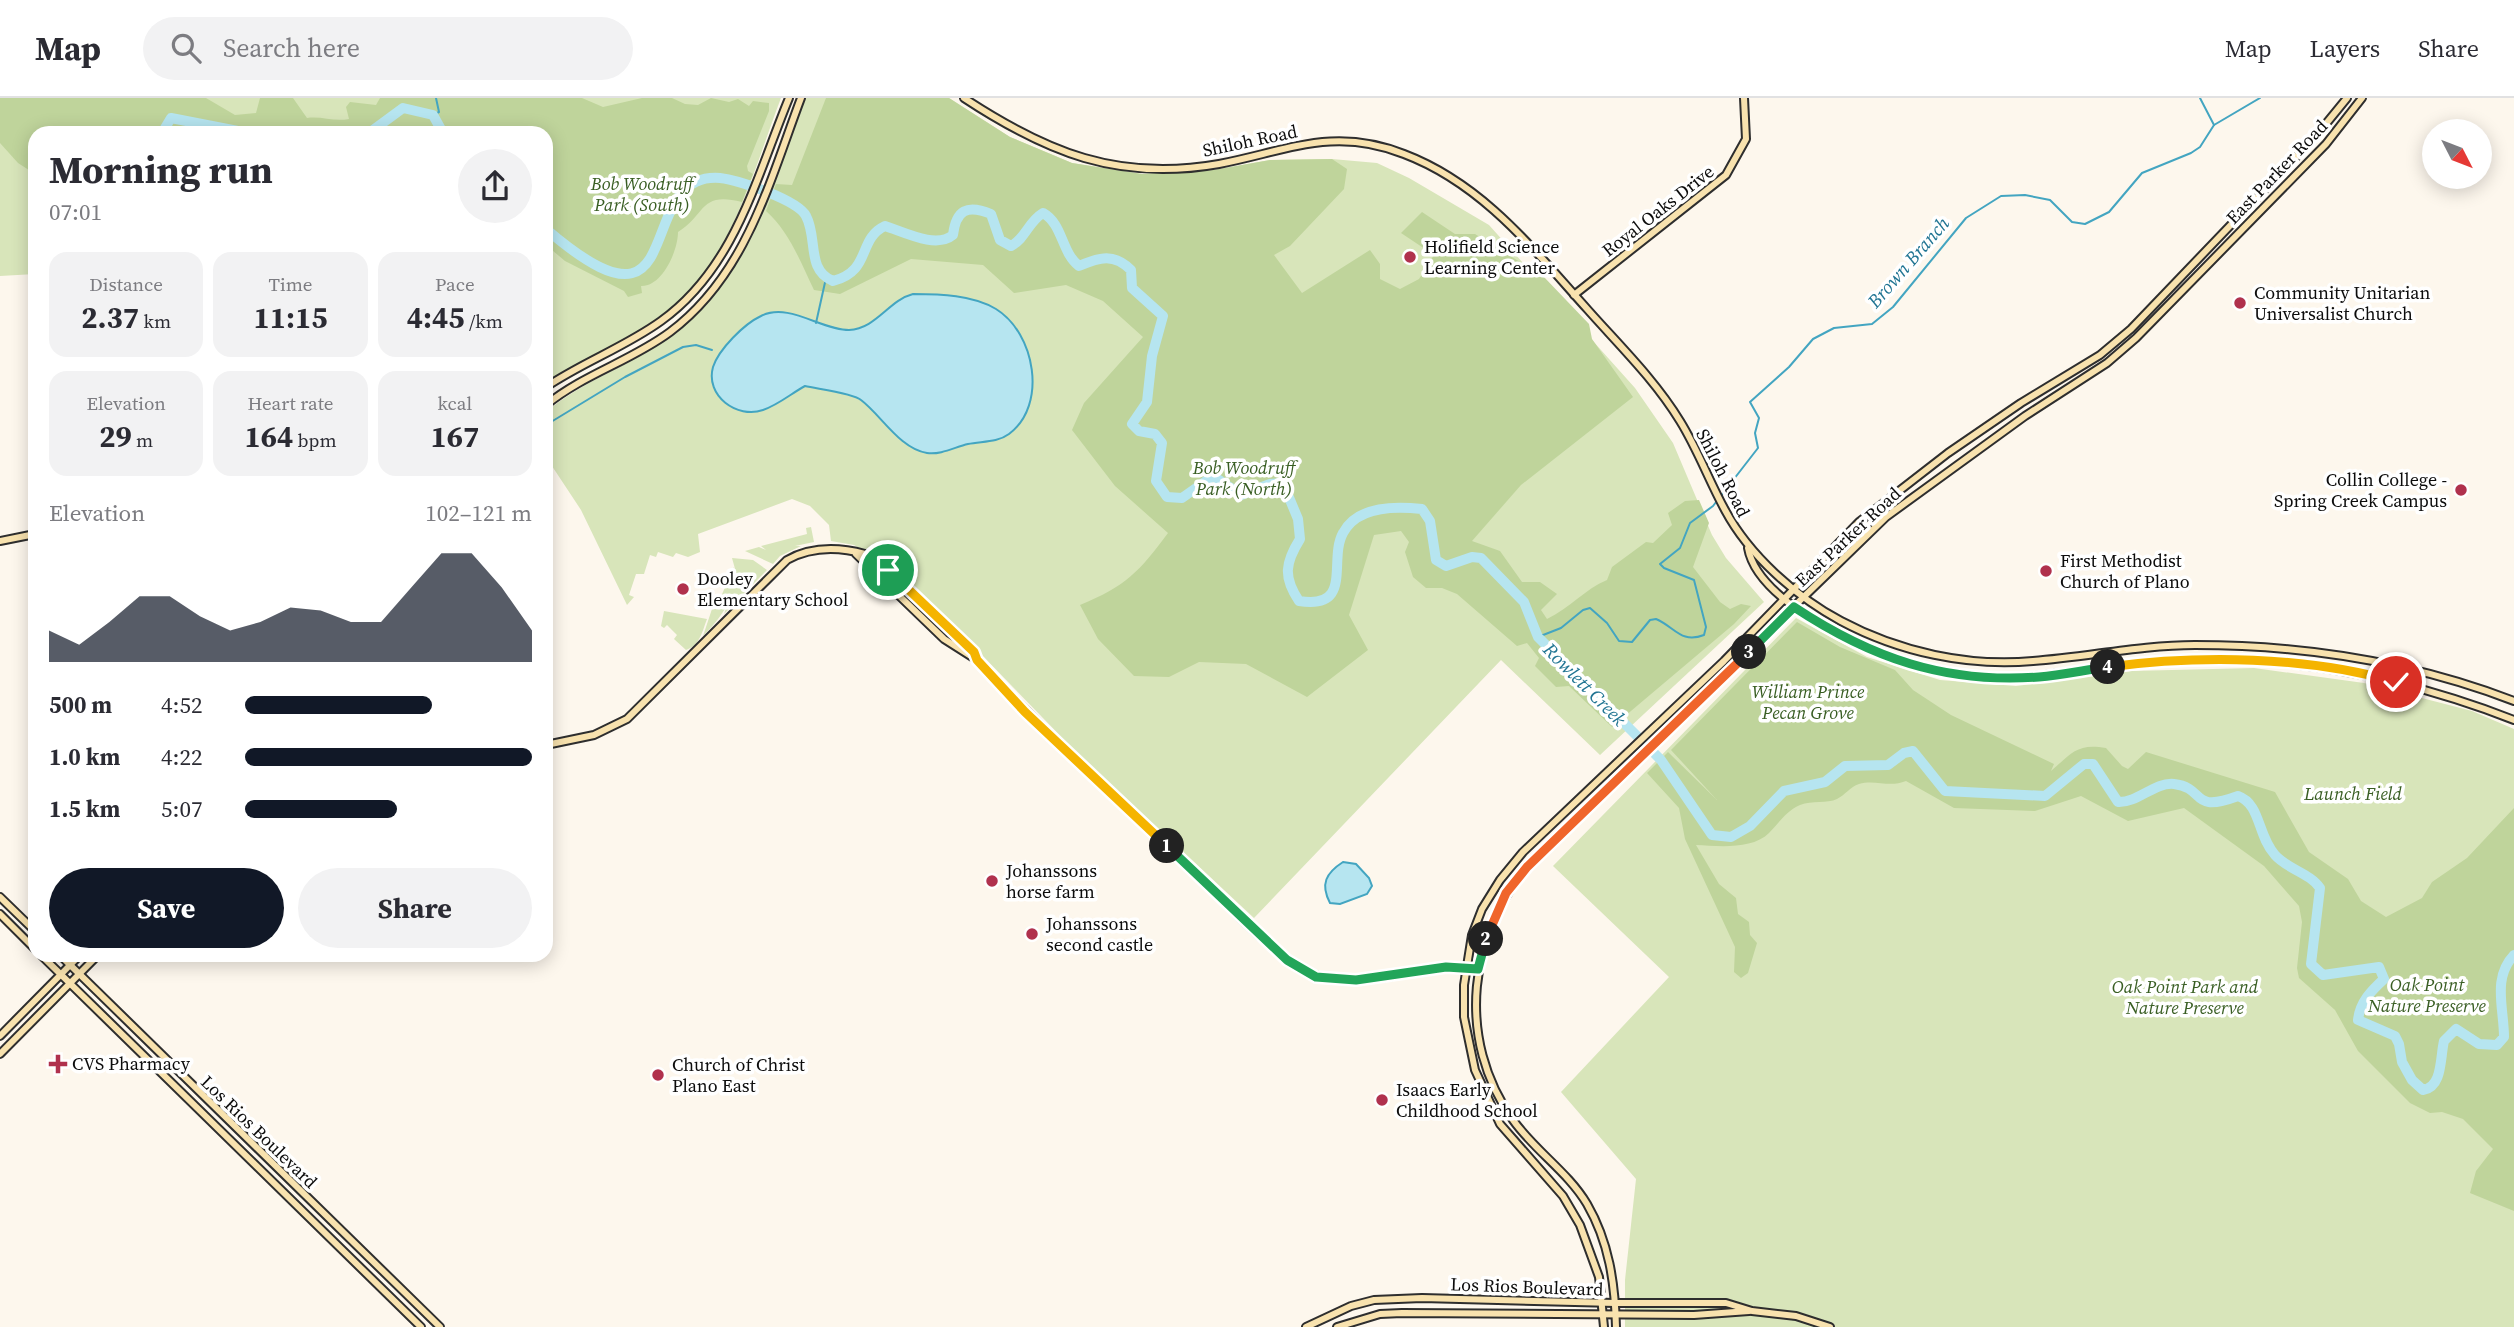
<!DOCTYPE html>
<html lang="en">
<head>
<meta charset="utf-8">
<style>
  body { margin:0; font-family:"Source Serif 4",serif; background:#f2f2f3; color:#2b2b33; height:100vh; display:flex; flex-direction:column; font-size:26px; white-space:nowrap }
  * { box-sizing:border-box; margin:0 }
  p { font-size:23px; color:#7c7c81 }
  .icon { flex:none; width:38px; height:38px; fill:none; stroke:currentColor; stroke-width:2; stroke-linecap:round; stroke-linejoin:round }
  .map { position:relative; flex:1; overflow:hidden }
  .sheet { position:absolute; left:28px; top:28px; width:525px; height:836px; display:flex; flex-direction:column; background:#fff; border-radius:21px; box-shadow:0 4px 18px #0003 }
  .sheet>* { flex:none }
  .needle { width:46px; rotate:132deg }
  .fabs { position:absolute; left:2422px; top:21px; display:grid; gap:14px }
  .fabs a { display:grid; place-items:center; width:70px; height:70px; border-radius:50%; background:#fff; box-shadow:0 4px 18px #0003; font-size:35px }
  .pin { position:absolute; display:grid; place-items:center; width:60px; height:60px; color:#fff; margin:-30px; border:4px solid #fff; border-radius:50%; box-shadow:0 2px 7px #0007 }
  .km { position:absolute; width:35px; height:35px; margin:-18px; border-radius:50%; background:#222; color:#fff; font-size:19px; line-height:35px; text-align:center }
  .round { display:grid; place-items:center; flex:none; width:74px; height:74px; border-radius:37px; background:#f2f2f3 }
  .head { display:flex; align-items:center; justify-content:space-between; height:119px; padding:0 21px }
  h1 { font-size:38px; font-weight:700; line-height:52px }
  .figures { display:grid; grid-template-columns:repeat(3,1fr); gap:10px; height:119px; padding:7px 21px }
  .figures div { display:grid; align-content:center; border-radius:18px; background:#f2f2f3; text-align:center }
  .figures b { font-size:30px; font-weight:700 }
  .figures small { font-size:19px; font-weight:400 }
  .figures p { font-size:19px }
  .chart { height:196px; padding:14px 21px }
  .chart p { display:flex; justify-content:space-between }
  .chart svg { width:100%; height:126px; margin-top:7px; fill:#111827; opacity:.7 }
  .button { display:flex; gap:14px; margin-top:auto; padding:14px 21px }
  .button a { flex:1; height:80px; border-radius:42px; background:#111827; color:#fff; font-size:28px; font-weight:700; line-height:80px; text-align:center }
  .button a+a { background:#f2f2f3; color:#2b2b33 }
  ul { padding:0 21px; list-style:none; font-size:23px }
  li { display:grid; grid-template-columns:112px 84px 1fr; align-items:center; height:52px }
  li i { height:18px; border-radius:9px; background:#111827 }
  header { display:flex; align-items:center; gap:42px; box-sizing:border-box; height:98px; padding:0 35px; background:#fff; border-bottom:2px solid #e1e1e2 }
  header strong { font-size:33px }
  nav { display:flex; gap:38px; margin-inline-start:auto; font-size:24px }
  .search { width:490px; height:63px; background:#f2f2f3; display:flex; align-items:center; gap:18px; box-sizing:border-box; padding:0 24px; border-radius:38px; color:#7c7c81; font-size:26px }
  .map>svg:first-child { display:block }
  .green { fill:#d8e5ba }
  .forest { fill:#bfd49b }
  .water { fill:#b6e5f0; stroke:#43a5c1; stroke-width:2 }
  .lines { fill:none; stroke-linecap:round; stroke-linejoin:round }
  .stream { stroke:#43a5c1; stroke-width:2 }
  .river { stroke:#b6e5f0; stroke-width:10 }
  .secondary-casing { stroke:#2e2e2e; stroke-width:10 }
  .secondary { stroke:#f8e2ae; stroke-width:6 }
  .split-1-casing { stroke:#fff; stroke-width:14 }
  .split-2-casing { stroke:#fff; stroke-width:14 }
  .split-3-casing { stroke:#fff; stroke-width:14 }
  .split-4-casing { stroke:#fff; stroke-width:14 }
  .split-5-casing { stroke:#fff; stroke-width:14 }
  .split-1 { stroke:#f5b400; stroke-width:9 }
  .split-2 { stroke:#22a559; stroke-width:9 }
  .split-3 { stroke:#f0652b; stroke-width:9 }
  .split-4 { stroke:#22a559; stroke-width:9 }
  .split-5 { stroke:#f5b400; stroke-width:9 }
  .poi-dot { fill:#b0314d; stroke:#fff; stroke-width:2.5 }
  .labels { text-anchor:middle; stroke-width:7; stroke-linejoin:round; paint-order:stroke }
  .street-label { font-size:18px; fill:#0c0c0c; stroke:#fff }
  .park-label { font-size:18px; font-style:italic; fill:#395e23; stroke:#fff }
  .poi-label { font-size:18px; fill:#0c0c0c; stroke:#fff; text-anchor:start }
  .water-label { font-size:19px; font-style:italic; fill:#217593; stroke:#fff }
</style>
</head>
<body>
<header>
<strong>Map</strong>
<div class="search"><svg class="icon" aria-label="search" viewBox="0 0 24 24"><circle cx="10" cy="10" r="6"/><path d="M15 15l6 6"/></svg>Search here</div>
<nav><a>Map</a><a>Layers</a><a>Share</a></nav>
</header>
<div class="map">
<svg width="2514" height="1229" viewBox="0 0 2514 1229">
  <rect width="100%" height="100%" fill="#fdf7ed"/>
  <!-- green -->
  <g class="green">
    <path d="M 0,0 L 781,0 C 751,78 732,165 662,218 C 626,245 583,260 546,285 L 546,35 L 35,35 L 35,176 L 0,178 Z"/>
    <path d="M 805,0 L 949,0 L 1010,39 L 1072,65 L 1142,76 L 1214,72 L 1270,62 L 1332,61 L 1377,65 L 1409,80 L 1489,127 L 1635,290 L 1673,345 L 1712,437 L 1726,460 L 1764,504 L 1600,657 L 1501,562 L 1254,820 L 1075,653 L 977,552 L 882,462 L 854,447 L 831,443 L 829,427 L 810,408 L 792,401 L 698,436 L 700,454 L 688,459 L 676,455 L 673,459 L 658,454 L 656,459 L 650,457 L 644,476 L 636,476 L 629,497 L 634,499 L 627,507 L 581,412 L 546,359 L 546,314 C 584,282 630,268 670,239 C 750,182 772,88 805,0 Z"/>
    <path d="M 811,429 L 814,444 L 795,448 L 801,448 L 780,458 L 773,466 L 745,453 L 759,449 L 766,452 L 761,448 L 807,436 L 806,430 Z"/>
    <path d="M 732,460 L 753,462 L 767,472 L 724,516 L 737,478 Z"/>
    <path d="M 734,469 C 741,495 719,522 703,538 L 715,502 L 719,503 Z"/>
    <path d="M 664,513 L 707,521 C 702,534 700,547 686,552 L 674,541 L 677,537 L 667,527 L 664,530 L 661,528 Z"/>
    <path d="M 1796,520 L 1867,559 L 1940,582 L 2016,588 L 2131,573 L 2254,570 L 2364,585 L 2472,613 L 2514,631 L 2514,1229 L 1625,1229 L 1625,1182 L 1636,1081 L 1561,994 L 1669,879 L 1553,768 Z"/>
  </g>
  <!-- forest -->
  <g class="forest">
    <path d="M 0,0 L 206,0 L 235,17 L 256,15 L 260,0 L 293,0 L 307,20 C 322,18 334,24 349,21 L 346,9 L 350,4 L 376,7 L 380,0 L 582,0 L 603,9 L 642,0 L 672,0 L 685,6 L 698,7 L 711,0 L 729,4 L 738,1 L 749,8 L 753,3 L 769,5 L 769,13 L 747,68 L 748,73 L 753,76 L 742,104 C 699,93 706,117 678,134 C 678,153 662,189 641,188 L 642,195 L 628,199 L 624,193 L 565,163 L 546,147 L 546,35 L 35,35 L 35,76 L 18,65 L 0,45 Z"/>
    <path d="M 826,0 L 949,0 L 1010,39 L 1072,65 L 1142,76 L 1214,72 L 1270,62 L 1332,61 L 1347,71 L 1344,91 L 1290,148 L 1274,157 L 1302,195 L 1370,152 L 1380,166 L 1380,181 L 1400,191 L 1419,181 L 1434,157 L 1401,135 L 1422,114 L 1455,136 L 1475,136 L 1544,179 L 1589,226 L 1592,241 L 1633,299 L 1521,387 L 1472,443 L 1500,453 L 1522,484 L 1540,484 L 1557,496 L 1541,512 L 1547,521 C 1570,510 1585,491 1607,482 L 1612,469 L 1646,444 L 1653,445 L 1672,427 L 1668,415 L 1685,403 L 1699,402 L 1709,425 L 1693,469 L 1720,504 L 1730,511 L 1741,506 L 1751,508 L 1734,526 L 1612,629 L 1569,588 L 1556,589 L 1535,568 L 1539,560 L 1527,545 L 1517,548 L 1457,496 L 1442,490 L 1426,490 L 1413,479 L 1405,454 L 1409,444 L 1401,433 L 1374,437 L 1349,517 L 1368,552 L 1307,599 L 1246,566 L 1199,564 L 1169,579 L 1134,578 L 1098,541 L 1080,507 C 1126,488 1139,474 1168,435 L 1115,388 L 1072,332 L 1084,305 L 1143,239 L 1103,203 L 1066,187 L 1014,195 L 983,167 L 911,161 L 840,196 L 814,192 C 801,165 789,133 766,113 L 776,86 L 792,87 Z"/>
    <path d="M 1797,524 L 1840,549 L 1895,572 L 1913,592 L 1951,617 L 2054,666 L 2051,673 C 2072,655 2077,645 2106,650 L 2122,668 L 2128,671 L 2146,654 L 2275,694 L 2309,754 L 2348,781 L 2361,803 L 2386,819 L 2422,800 L 2432,784 L 2467,760 L 2514,710 L 2514,1113 L 2470,1095 L 2476,1073 L 2493,1051 L 2463,1021 L 2442,1014 L 2430,1015 L 2410,1005 L 2358,953 L 2335,912 L 2299,880 L 2297,870 L 2302,824 L 2299,808 L 2264,768 L 2184,710 L 2128,723 L 2081,698 L 2035,713 L 1954,710 L 1906,683 C 1889,690 1875,681 1859,686 C 1850,689 1845,697 1837,701 C 1827,706 1812,702 1800,707 C 1785,714 1780,724 1769,735 C 1752,752 1718,748 1696,747 L 1719,786 L 1736,800 L 1738,816 L 1749,824 L 1750,837 L 1757,845 L 1748,875 L 1741,880 L 1734,874 L 1735,849 L 1685,741 L 1679,710 L 1647,675 L 1668,654 L 1717,702 L 1671,652 Z"/>
  </g>
  <!-- water -->
  <g class="water">
    <path d="M 913,196 C 940,196 973,197 996,211 C 1035,235 1048,307 1009,336 C 997,345 981,343 968,346 C 955,349 941,357 927,355 C 900,351 881,317 861,302 C 853,295 818,291 805,288 C 792,295 778,307 763,312 C 737,321 705,298 713,269 C 719,251 744,226 761,218 C 789,204 821,232 849,232 C 876,231 889,202 913,196 Z"/>
    <path d="M 1343,764 L 1356,766 L 1369,780 L 1372,788 L 1367,796 L 1340,806 L 1330,805 C 1320,786 1326,775 1343,764 Z"/>
  </g>
  <g class="lines">
    <!-- stream -->
    <g class="stream">
      <path d="M 2200,0 L 2214,27"/>
      <path d="M 433,17 L 439,14 L 436,0"/>
      <path d="M 816,225 L 826,180"/>
      <path d="M 546,327 L 625,279 L 683,249 L 696,247 L 712,252"/>
      <path d="M 1538,539 L 1561,530 L 1583,512 L 1590,510 L 1607,525 L 1619,543 L 1632,544 L 1650,522 L 1656,521 C 1675,529 1681,546 1704,537 L 1706,529 L 1694,482 L 1664,470 L 1660,466 L 1680,450 L 1690,425 L 1713,408 L 1758,350 L 1755,335 L 1759,320 L 1750,304 L 1789,269 L 1813,241 L 1834,230 L 1872,226 L 1893,209 L 1966,120 L 2001,98 L 2025,97 L 2050,102 L 2072,124 L 2085,126 L 2109,114 L 2142,75 L 2191,55 L 2200,49 L 2214,27 L 2260,0"/>
    </g>
    <!-- river -->
    <g class="river">
      <path d="M 162,35 L 171,20 L 248,35"/>
      <path d="M 369,35 L 403,10 L 433,17 L 443,35"/>
      <path d="M 546,131 C 695,259 630,73 720,80 C 738,82 798,102 806,118 C 818,140 806,172 833,183 C 872,173 857,141 885,128 C 904,134 936,151 953,137 C 956,112 967,106 991,116 L 1000,142 L 1011,148 C 1026,140 1028,124 1043,115 C 1063,126 1061,154 1079,168 C 1100,159 1114,155 1131,172 L 1132,190 L 1163,218 L 1152,258 L 1147,304 L 1132,326 L 1139,333 L 1155,336 L 1162,345 L 1156,383 L 1167,399 L 1182,400 L 1213,378 L 1241,397 L 1270,386 L 1283,385 L 1298,421 L 1300,441 C 1285,465 1283,479 1299,503 C 1354,512 1328,462 1343,435 C 1357,408 1396,408 1422,411 L 1430,423 L 1436,462 L 1446,468 L 1472,459 L 1481,460 L 1524,504 L 1538,539 L 1661,662 L 1712,737 L 1731,739 L 1750,728 L 1784,693 L 1825,684 L 1845,668 L 1888,667 L 1904,655 L 1913,653 L 1945,693 L 2045,698 L 2084,666 L 2093,666 L 2118,704 C 2138,705 2154,684 2174,686 C 2207,690 2189,716 2238,698 C 2261,706 2257,737 2275,757 C 2287,771 2310,775 2320,790 L 2311,866 L 2323,877 L 2379,869 L 2384,881 C 2371,893 2360,904 2358,922 L 2395,938 L 2399,946 L 2402,964 L 2412,982 L 2423,992 C 2443,989 2440,959 2444,943 L 2456,931 L 2479,946 L 2497,947 L 2504,939 C 2504,910 2492,880 2514,857"/>
    </g>
    <defs>
      <g id="secondary">
        <path d="M 964,0 C 1046,54 1118,84 1219,66 C 1287,53 1333,28 1404,56 C 1483,86 1533,151 1588,212 C 1620,248 1655,282 1680,323 C 1698,352 1709,383 1725,412 C 1749,457 1796,499 1841,523 C 1899,554 1968,569 2033,563 C 2088,559 2140,547 2195,547 C 2303,547 2413,564 2514,603"/>
        <path d="M 1574,197 L 1726,77 L 1746,41 L 1744,0"/>
        <path d="M 546,289 C 583,264 625,249 661,223 C 735,170 756,80 789,0"/>
        <path d="M 546,307 C 584,276 631,263 670,234 C 746,177 769,85 801,0"/>
        <path d="M 0,443 L 35,436"/>
        <path d="M 1748,450 C 1753,479 1784,503 1809,519 C 1864,555 1926,578 1992,580 C 2037,581 2080,571 2124,567 C 2171,562 2220,560 2267,564 C 2352,570 2434,591 2514,622"/>
        <path d="M 856,456 L 944,541 L 977,562"/>
        <path d="M 546,647 L 594,637 L 627,621 L 787,462 C 812,448 839,449 865,456 C 881,459 956,538 974,554 L 977,562 C 1042,631 1112,695 1181,760 C 1219,797 1256,840 1299,870 C 1354,901 1418,863 1478,871"/>
        <path d="M 0,799 L 35,833"/>
        <path d="M 0,816 L 35,851"/>
        <path d="M 42,858 L 421,1229"/>
        <path d="M 61,858 L 440,1229"/>
        <path d="M 0,938 L 79,858"/>
        <path d="M 0,956 L 97,858"/>
        <path d="M 1306,1229 L 1351,1208 L 1374,1202 L 1422,1200 L 1615,1205 L 1726,1205 L 1752,1213 L 1796,1218 L 1830,1229"/>
        <path d="M 1337,1229 L 1380,1216 L 1402,1215 L 1694,1217 L 1749,1213"/>
        <path d="M 1604,1229 L 1599,1179 L 1580,1127 L 1563,1098 L 1500,1026 L 1475,972 L 1464,919 L 1464,887 L 1472,837 L 1482,811 L 1500,782 L 1523,754 L 1724,563 L 1859,424 L 1948,355 L 2021,305 L 2100,257 L 2131,231 L 2316,38 L 2347,0"/>
        <path d="M 1616,1229 C 1615,1185 1609,1144 1587,1106 C 1568,1074 1535,1053 1513,1022 C 1455,941 1468,834 1533,762 L 1886,419 L 2025,318 L 2107,265 L 2136,240 L 2326,46 L 2362,0"/>
      </g>
    </defs>
    <!-- secondary casing -->
    <use href="#secondary" class="secondary-casing"/>
    <!-- secondary -->
    <use href="#secondary" class="secondary"/>
  </g>
  <g class="lines">
    <defs>
      <path id="split-1" d="M 888,472 L 974,554 L 977,562 L 1025,614 L 1167,748"/>
      <path id="split-2" d="M 1167,748 L 1287,862 L 1316,879 L 1356,882 L 1446,869 L 1478,871 L 1486,841"/>
      <path id="split-3" d="M 1486,841 L 1506,795 L 1527,769 L 1749,554"/>
      <path id="split-4" d="M 1749,554 L 1794,509 C 1871,560 1945,586 2039,579 C 2062,577 2085,572 2108,569"/>
      <path id="split-5" d="M 2108,569 C 2199,557 2308,558 2396,584"/>
    </defs>
    <!-- split-1 casing -->
    <use href="#split-1" class="split-1-casing"/>
    <!-- split-2 casing -->
    <use href="#split-2" class="split-2-casing"/>
    <!-- split-3 casing -->
    <use href="#split-3" class="split-3-casing"/>
    <!-- split-4 casing -->
    <use href="#split-4" class="split-4-casing"/>
    <!-- split-5 casing -->
    <use href="#split-5" class="split-5-casing"/>
    <!-- split-1 -->
    <use href="#split-1" class="split-1"/>
    <!-- split-2 -->
    <use href="#split-2" class="split-2"/>
    <!-- split-3 -->
    <use href="#split-3" class="split-3"/>
    <!-- split-4 -->
    <use href="#split-4" class="split-4"/>
    <!-- split-5 -->
    <use href="#split-5" class="split-5"/>
  </g>
  <!-- markers -->
  <g class="poi-dot">
    <circle cx="1410" cy="159" r="7"/>
    <circle cx="2240" cy="205" r="7"/>
    <circle cx="2461" cy="392" r="7"/>
    <circle cx="2046" cy="473" r="7"/>
    <circle cx="683" cy="491" r="7"/>
    <circle cx="992" cy="783" r="7"/>
    <circle cx="1032" cy="836" r="7"/>
    <path d="M54.5 955.5h7v7h7v7h-7v7h-7v-7h-7v-7h7z"/>
    <circle cx="658" cy="977" r="7"/>
    <circle cx="1382" cy="1002" r="7"/>
  </g>
  <g class="labels">
    <!-- street labels -->
    <g class="street-label">
      <text transform="translate(1250 43) rotate(-12)" y="6">Shiloh Road</text>
      <text transform="translate(2277 74) rotate(-46)" y="6">East Parker Road</text>
      <text transform="translate(1658 113) rotate(-38)" y="6">Royal Oaks Drive</text>
      <text transform="translate(1723 375) rotate(63)" y="6">Shiloh Road</text>
      <text transform="translate(1848 439) rotate(-43)" y="6">East Parker Road</text>
      <text transform="translate(259 1034) rotate(44)" y="6">Los Rios Boulevard</text>
      <text transform="translate(1527 1189) rotate(2)" y="6">Los Rios Boulevard</text>
    </g>
    <!-- park labels -->
    <g class="park-label">
      <text x="642" y="92">Bob Woodruff<tspan x="642" dy="21">Park (South)</tspan></text>
      <text x="1244" y="376">Bob Woodruff<tspan x="1244" dy="21">Park (North)</tspan></text>
      <text x="1808" y="600">William Prince<tspan x="1808" dy="21">Pecan Grove</tspan></text>
      <text x="2353" y="702">Launch Field</text>
      <text x="2427" y="893">Oak Point<tspan x="2427" dy="21">Nature Preserve</tspan></text>
      <text x="2185" y="895">Oak Point Park and<tspan x="2185" dy="21">Nature Preserve</tspan></text>
    </g>
    <!-- poi labels -->
    <g class="poi-label">
      <text x="1424" y="155">Holifield Science<tspan x="1424" dy="21">Learning Center</tspan></text>
      <text x="2254" y="201">Community Unitarian<tspan x="2254" dy="21">Universalist Church</tspan></text>
      <text x="2447" y="388" text-anchor="end">Collin College -<tspan x="2447" dy="21">Spring Creek Campus</tspan></text>
      <text x="2060" y="469">First Methodist<tspan x="2060" dy="21">Church of Plano</tspan></text>
      <text x="697" y="487">Dooley<tspan x="697" dy="21">Elementary School</tspan></text>
      <text x="1006" y="779">Johanssons<tspan x="1006" dy="21">horse farm</tspan></text>
      <text x="1046" y="832">Johanssons<tspan x="1046" dy="21">second castle</tspan></text>
      <text x="72" y="972">CVS Pharmacy</text>
      <text x="672" y="973">Church of Christ<tspan x="672" dy="21">Plano East</tspan></text>
      <text x="1396" y="998">Isaacs Early<tspan x="1396" dy="21">Childhood School</tspan></text>
    </g>
    <!-- water labels -->
    <g class="water-label">
      <text transform="translate(1908 164) rotate(-49)" y="7">Brown Branch</text>
      <text transform="translate(1585 586) rotate(45)" y="7">Rowlett Creek</text>
    </g>
  </g>
</svg>
<div class="fabs">
<a><svg class="needle" viewBox="-14 -14 28 28"><path d="M0-13l5 13h-10z" fill="#e53935"/><path d="M0 13l5-13h-10z" fill="#7c7c81"/></svg></a>
</div>
<div class="pin" style="left:888px;top:472px;background:#1e9e55"><svg class="icon" aria-label="arrive" viewBox="0 0 24 24"><path d="M6 21V4h12l-3 4 3 4H6"/></svg></div>
<div class="pin" style="left:2396px;top:584px;background:#d93025"><svg class="icon" aria-label="check" viewBox="0 0 24 24"><path d="M5 12l5 5 9-10"/></svg></div>
<b class="km" style="left:1167px;top:748px">1</b>
<b class="km" style="left:1486px;top:841px">2</b>
<b class="km" style="left:1749px;top:554px">3</b>
<b class="km" style="left:2108px;top:569px">4</b>
<section class="sheet">
<div class="head"><div><h1>Morning run</h1><p>07:01</p></div><a class="round"><svg class="icon" aria-label="share" viewBox="0 0 24 24"><path d="M12 15V3M7 8l5-5 5 5M5 13v7h14v-7"/></svg></a></div>
<div class="figures">
<div><p>Distance</p><b>2.37<small> km</small></b></div>
<div><p>Time</p><b>11:15</b></div>
<div><p>Pace</p><b>4:45<small> /km</small></b></div>
</div>
<div class="figures">
<div><p>Elevation</p><b>29<small> m</small></b></div>
<div><p>Heart rate</p><b>164<small> bpm</small></b></div>
<div><p>kcal</p><b>167</b></div>
</div>
<div class="chart"><p><span>Elevation</span>102–121 m</p>
<svg viewBox="0 0 160 44" preserveAspectRatio="none"><path d="M0 44V33L10 38L20 30L30 21L40 21L50 28L60 33L70 30L80 25L90 26L100 30L110 30L120 18L130 6L140 6L150 18L160 33V44z"/></svg>
</div>
<ul>
<li><b>500 m</b>4:52<i style="width:65%"></i></li>
<li><b>1.0 km</b>4:22<i style="width:100%"></i></li>
<li><b>1.5 km</b>5:07<i style="width:53%"></i></li>
</ul>
<div class="button"><a>Save</a><a>Share</a></div>
</section>
</div>
</body>
</html>
